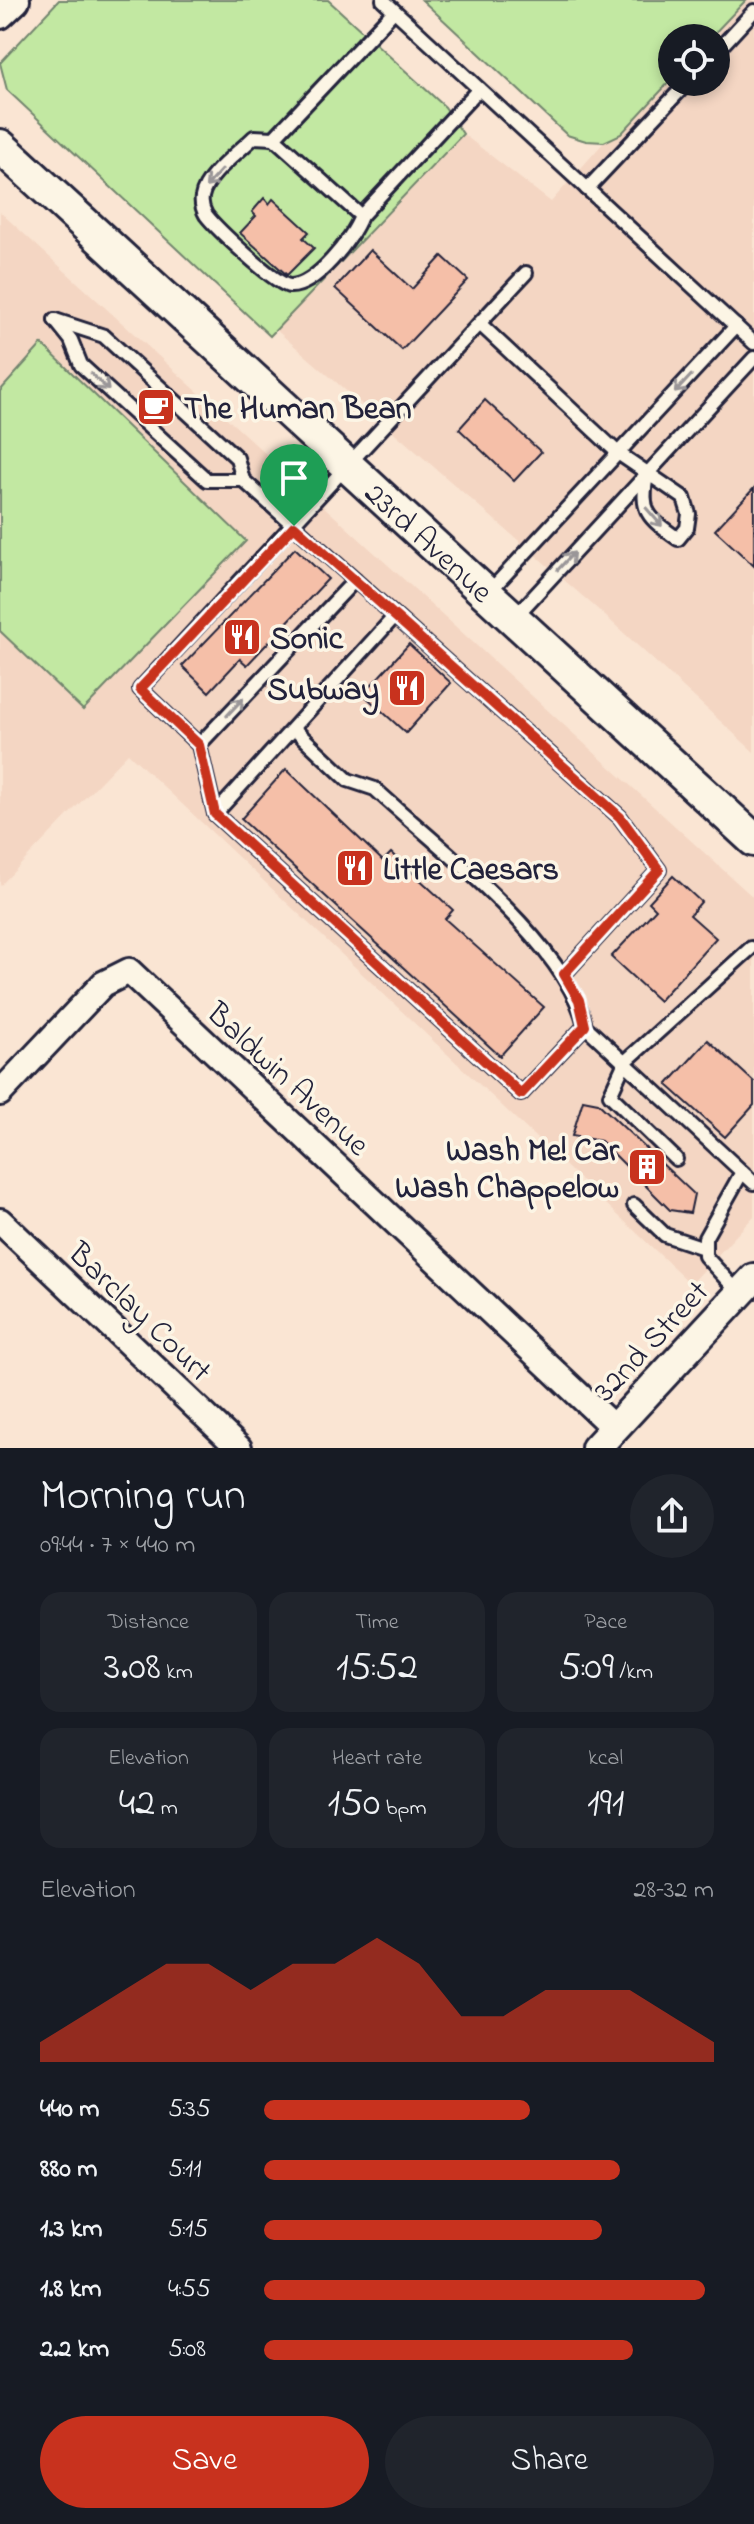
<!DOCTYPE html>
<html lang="en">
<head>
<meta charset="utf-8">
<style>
  body { margin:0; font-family:"Indie Flower",sans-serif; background:#20242c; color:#f1f3f6; height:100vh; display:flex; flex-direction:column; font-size:30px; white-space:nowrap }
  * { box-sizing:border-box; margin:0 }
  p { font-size:26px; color:#9ea1a6 }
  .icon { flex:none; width:44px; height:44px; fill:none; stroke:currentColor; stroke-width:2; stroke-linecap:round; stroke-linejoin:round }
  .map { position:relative; height:1448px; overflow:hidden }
  .sheet { display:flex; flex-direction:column; background:#171b24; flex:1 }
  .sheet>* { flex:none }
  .fabs { position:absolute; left:658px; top:24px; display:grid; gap:16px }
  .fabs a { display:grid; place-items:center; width:72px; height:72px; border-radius:50%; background:#171b24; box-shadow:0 4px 12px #0003; font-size:40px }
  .pin { position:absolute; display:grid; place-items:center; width:68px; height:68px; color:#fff; margin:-82px -34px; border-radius:50% 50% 50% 0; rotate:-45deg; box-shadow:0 0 8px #0007 }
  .pin .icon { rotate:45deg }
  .round { display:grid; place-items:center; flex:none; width:84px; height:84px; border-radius:42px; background:#20242c }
  .overview { display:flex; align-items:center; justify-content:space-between; height:136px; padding:0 40px }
  h1 { font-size:44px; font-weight:600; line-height:60px }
  .metrics { display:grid; grid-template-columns:repeat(3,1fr); gap:12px; height:136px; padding:8px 40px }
  .metrics div { display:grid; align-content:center; border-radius:20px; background:#20242c; text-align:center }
  .metrics b { font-size:40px; font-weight:600 }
  .metrics small { font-size:22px; font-weight:400 }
  .metrics p { font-size:22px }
  .chart { height:224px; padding:16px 40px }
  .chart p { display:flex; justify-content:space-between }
  .chart svg { width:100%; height:144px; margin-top:8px; fill:#c8321e; opacity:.7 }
  .cta { display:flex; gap:16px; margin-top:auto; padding:16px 40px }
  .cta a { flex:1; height:92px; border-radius:48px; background:#c8321e; color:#fff; font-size:32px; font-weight:600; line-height:92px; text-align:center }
  .cta a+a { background:#20242c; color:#f1f3f6 }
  ul { padding:0 40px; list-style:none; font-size:26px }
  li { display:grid; grid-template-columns:128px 96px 1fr; align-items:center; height:60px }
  li i { height:20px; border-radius:10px; background:#c8321e }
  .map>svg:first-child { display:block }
  .built { fill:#f4d6c3 }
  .green { fill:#c2e8a2; stroke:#72856e; stroke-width:2 }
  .building { fill:#f5bfa8; stroke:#22223b; stroke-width:2 }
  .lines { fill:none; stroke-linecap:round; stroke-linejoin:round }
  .service-casing { stroke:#22223b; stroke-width:18 }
  .minor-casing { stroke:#22223b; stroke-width:30 }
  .tertiary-casing { stroke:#22223b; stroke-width:34 }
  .secondary-casing { stroke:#22223b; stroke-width:38 }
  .service { stroke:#fcf5e5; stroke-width:12 }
  .minor { stroke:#fcf5e5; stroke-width:24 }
  .tertiary { stroke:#fcf5e5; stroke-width:28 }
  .secondary { stroke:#fcf5e5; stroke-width:32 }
  .oneway { stroke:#9a9698 }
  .route-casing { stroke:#fff; stroke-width:16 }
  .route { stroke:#c8321e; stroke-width:10 }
  .labels { text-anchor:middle; stroke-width:7; stroke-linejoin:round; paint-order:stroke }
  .poi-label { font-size:32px; font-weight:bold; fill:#22223b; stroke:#fcf5e5; text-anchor:start }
  .street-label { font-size:32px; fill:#22223b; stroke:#fcf5e5 }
</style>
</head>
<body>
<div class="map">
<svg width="754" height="1448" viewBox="0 0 754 1448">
  <rect width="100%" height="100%" fill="#fae5d3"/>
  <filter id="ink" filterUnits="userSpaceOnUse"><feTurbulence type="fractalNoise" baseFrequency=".0125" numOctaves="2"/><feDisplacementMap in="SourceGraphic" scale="16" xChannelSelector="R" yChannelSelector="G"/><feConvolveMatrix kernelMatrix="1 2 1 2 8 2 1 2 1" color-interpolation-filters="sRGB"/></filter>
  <g filter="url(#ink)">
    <!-- built -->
    <g class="built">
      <path d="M 746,0 L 754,0 L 754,752 L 602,613 L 275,329 L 463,134 L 551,202 L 604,142 L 621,134 L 672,79 L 672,82 L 716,82 L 716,38 L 710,38 Z"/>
      <path d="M 0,212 L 754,898 L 754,1216 L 691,1284 L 128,753 L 0,886 L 0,631 L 83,710 L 42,345 L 0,391 Z"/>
    </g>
    <!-- green -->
    <g class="green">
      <path d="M 59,0 L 328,0 L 445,107 L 463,134 L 270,336 L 7,90 L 0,63 Z"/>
      <path d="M 422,0 L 746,0 L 710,38 L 672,38 L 672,79 L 621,134 L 604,142 L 586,141 L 567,135 Z"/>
      <path d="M 42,344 L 246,541 L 83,710 L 0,631 L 0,391 Z"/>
    </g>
    <!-- building -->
    <g class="building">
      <path d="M 264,198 L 269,204 L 273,199 L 309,232 L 303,238 L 314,248 L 287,275 L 240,233 L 256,216 L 252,212 Z"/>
      <path d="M 370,250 L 412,289 L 442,256 L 468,280 L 402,350 L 335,288 Z"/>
      <path d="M 485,400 L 541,452 L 514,481 L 459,429 Z"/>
      <path d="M 754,488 L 754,566 L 715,530 Z"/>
      <path d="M 295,548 L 328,579 L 247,665 L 240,659 L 209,692 L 182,666 Z"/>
      <path d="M 409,644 L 451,683 L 406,733 L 363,694 Z"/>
      <path d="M 286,769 L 383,861 L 391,853 L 453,910 L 445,919 L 544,1007 L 500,1056 L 241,819 Z"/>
      <path d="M 673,876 L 701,902 L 690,915 L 716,938 L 659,1001 L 611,957 L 656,909 L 649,902 Z"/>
      <path d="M 708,1040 L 754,1082 L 754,1105 L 725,1137 L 667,1085 Z"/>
      <path d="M 583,1100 L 598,1103 L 694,1194 L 690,1213 L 670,1210 L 601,1141 L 572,1136 Z"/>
    </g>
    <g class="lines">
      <defs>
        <g id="service">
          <path d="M 383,0 L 754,343"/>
          <path d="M 394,11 L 274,138 L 361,216 L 479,89"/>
          <path d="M 716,52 L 754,11"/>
          <path d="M 274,138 L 254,137 C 239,152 205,176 202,197 C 201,203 203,210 206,215 C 216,228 276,285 290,286 C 315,287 353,238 361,216"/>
          <path d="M 587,189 L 688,82"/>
          <path d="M 55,320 L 104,336 L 237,458 L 243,480 L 620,817 L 659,870 L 564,974"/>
          <path d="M 55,320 L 71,340 L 81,365 L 207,480 L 243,480"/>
          <path d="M 480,324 L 618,453 L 684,498 L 689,514 L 687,528 L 678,539 C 647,517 640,512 647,475"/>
          <path d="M 355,580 L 199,745 L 140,689 L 526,273"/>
          <path d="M 489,592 L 736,326"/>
          <path d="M 395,616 L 215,814 L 521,1094 L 585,1026"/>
          <path d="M 516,616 L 754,358"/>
          <path d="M 294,729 L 348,780 L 375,789 C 438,847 567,944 585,1026 L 754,1183"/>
          <path d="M 199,745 L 215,814"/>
          <path d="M 676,1159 L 610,1095 L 625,1062 L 751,948"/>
          <path d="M 634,1205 L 665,1235 L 704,1248"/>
          <path d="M 739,1293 L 705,1256 L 705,1238 L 742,1172"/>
        </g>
        <g id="minor">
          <path d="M 0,1093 L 103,984 L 129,971 L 614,1428"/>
          <path d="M 0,1221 L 239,1448"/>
        </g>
        <g id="tertiary">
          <path d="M 0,14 L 15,0"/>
          <path d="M 596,1448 L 754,1278"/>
        </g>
        <g id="secondary">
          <path id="s1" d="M 0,146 L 754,840"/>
        </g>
      </defs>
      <!-- service casing -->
      <use href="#service" class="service-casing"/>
      <!-- minor casing -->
      <use href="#minor" class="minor-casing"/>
      <!-- tertiary casing -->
      <use href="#tertiary" class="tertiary-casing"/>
      <!-- secondary casing -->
      <use href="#secondary" class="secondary-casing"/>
      <!-- service -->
      <use href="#service" class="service"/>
      <!-- minor -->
      <use href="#minor" class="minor"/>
      <!-- tertiary -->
      <use href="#tertiary" class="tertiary"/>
      <!-- secondary -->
      <use href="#secondary" class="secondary"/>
    </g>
    <!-- one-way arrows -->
    <defs><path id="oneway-shaft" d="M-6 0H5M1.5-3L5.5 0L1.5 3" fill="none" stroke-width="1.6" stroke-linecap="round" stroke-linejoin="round" transform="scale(2)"/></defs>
    <g class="oneway">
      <use href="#oneway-shaft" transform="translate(214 178) rotate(132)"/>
      <use href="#oneway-shaft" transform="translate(100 382) rotate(43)"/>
      <use href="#oneway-shaft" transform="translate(683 384) rotate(133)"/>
      <use href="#oneway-shaft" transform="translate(654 517) rotate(49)"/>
      <use href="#oneway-shaft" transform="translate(566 561) rotate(-47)"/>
      <use href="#oneway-shaft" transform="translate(235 707) rotate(-47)"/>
    </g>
  </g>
  <g class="lines" filter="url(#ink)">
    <defs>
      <path id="route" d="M 294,526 L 620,817 L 659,870 L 564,974 L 579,1000 L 585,1026 L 521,1094 L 215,814 L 199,745 L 140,689 Z"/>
    </defs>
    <!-- route casing -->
    <use href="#route" class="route-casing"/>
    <!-- route -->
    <use href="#route" class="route"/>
  </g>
  <!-- icons -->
  <defs>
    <symbol id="cafe-square" viewBox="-11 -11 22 22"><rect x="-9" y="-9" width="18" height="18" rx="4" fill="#c8321e" stroke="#fcf5e5"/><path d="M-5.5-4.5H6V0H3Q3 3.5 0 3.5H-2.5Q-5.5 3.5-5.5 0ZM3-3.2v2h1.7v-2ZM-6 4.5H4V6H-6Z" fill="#fff"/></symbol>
    <symbol id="restaurant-square" viewBox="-11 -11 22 22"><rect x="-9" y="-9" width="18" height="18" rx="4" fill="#c8321e" stroke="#fcf5e5"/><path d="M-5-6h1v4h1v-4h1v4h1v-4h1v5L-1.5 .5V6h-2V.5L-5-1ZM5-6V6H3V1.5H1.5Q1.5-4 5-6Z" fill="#fff"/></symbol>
    <symbol id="building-square" viewBox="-11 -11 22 22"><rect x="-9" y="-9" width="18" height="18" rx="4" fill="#c8321e" stroke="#fcf5e5"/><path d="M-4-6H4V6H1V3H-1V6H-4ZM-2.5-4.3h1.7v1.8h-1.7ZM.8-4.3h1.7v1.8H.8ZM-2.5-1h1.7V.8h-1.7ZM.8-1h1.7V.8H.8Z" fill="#fff"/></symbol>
  </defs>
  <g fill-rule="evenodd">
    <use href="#cafe-square" x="134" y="385" width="44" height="44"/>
    <use href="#restaurant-square" x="220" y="615" width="44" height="44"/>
    <use href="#restaurant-square" x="385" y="666" width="44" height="44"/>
    <use href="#restaurant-square" x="333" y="846" width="44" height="44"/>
    <use href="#building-square" x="625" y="1145" width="44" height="44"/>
  </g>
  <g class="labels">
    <!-- poi labels -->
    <g class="poi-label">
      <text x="184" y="418">The Human Bean</text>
      <text x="270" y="648">Sonic</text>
      <text x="379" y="699" text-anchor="end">Subway</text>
      <text x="383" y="879">Little Caesars</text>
      <text x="619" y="1160" text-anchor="end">Wash Me! Car<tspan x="619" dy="37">Wash Chappelow</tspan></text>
    </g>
    <!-- street labels -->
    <g class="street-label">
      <text dy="11" stroke="none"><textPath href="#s1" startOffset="584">23rd Avenue</textPath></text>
      <text transform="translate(289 1078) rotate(43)" y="11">Baldwin Avenue</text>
      <text transform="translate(141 1311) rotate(44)" y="11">Barclay Court</text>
      <text transform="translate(650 1340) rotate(-47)" y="11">32nd Street</text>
    </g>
  </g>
</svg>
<div class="fabs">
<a><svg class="icon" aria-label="locate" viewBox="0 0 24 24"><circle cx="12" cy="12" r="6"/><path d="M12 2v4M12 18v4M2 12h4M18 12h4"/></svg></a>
</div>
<div class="pin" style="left:294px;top:526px;background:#1e9e55"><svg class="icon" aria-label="arrive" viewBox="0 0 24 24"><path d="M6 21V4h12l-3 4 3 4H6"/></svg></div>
</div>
<section class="sheet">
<div class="overview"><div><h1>Morning run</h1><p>09:44 · 7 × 440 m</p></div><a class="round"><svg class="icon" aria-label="share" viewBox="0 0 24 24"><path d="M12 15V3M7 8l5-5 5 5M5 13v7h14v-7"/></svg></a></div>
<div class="metrics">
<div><p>Distance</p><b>3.08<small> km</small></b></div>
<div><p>Time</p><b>15:52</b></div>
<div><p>Pace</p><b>5:09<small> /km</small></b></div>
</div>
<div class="metrics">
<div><p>Elevation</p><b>42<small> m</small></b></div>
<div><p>Heart rate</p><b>150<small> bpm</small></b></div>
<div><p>kcal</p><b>191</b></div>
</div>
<div class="chart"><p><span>Elevation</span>28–32 m</p>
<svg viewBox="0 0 160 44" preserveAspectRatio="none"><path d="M0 44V38L10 30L20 22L30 14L40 14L50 22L60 14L70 14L80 6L90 14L100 30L110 30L120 22L130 22L140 22L150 30L160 38V44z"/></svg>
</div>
<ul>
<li><b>440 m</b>5:35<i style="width:59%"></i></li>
<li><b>880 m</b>5:11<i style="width:79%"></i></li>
<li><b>1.3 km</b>5:15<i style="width:75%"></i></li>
<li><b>1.8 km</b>4:55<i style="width:98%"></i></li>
<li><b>2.2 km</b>5:08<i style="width:82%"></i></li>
</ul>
<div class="cta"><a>Save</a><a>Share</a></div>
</section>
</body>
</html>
